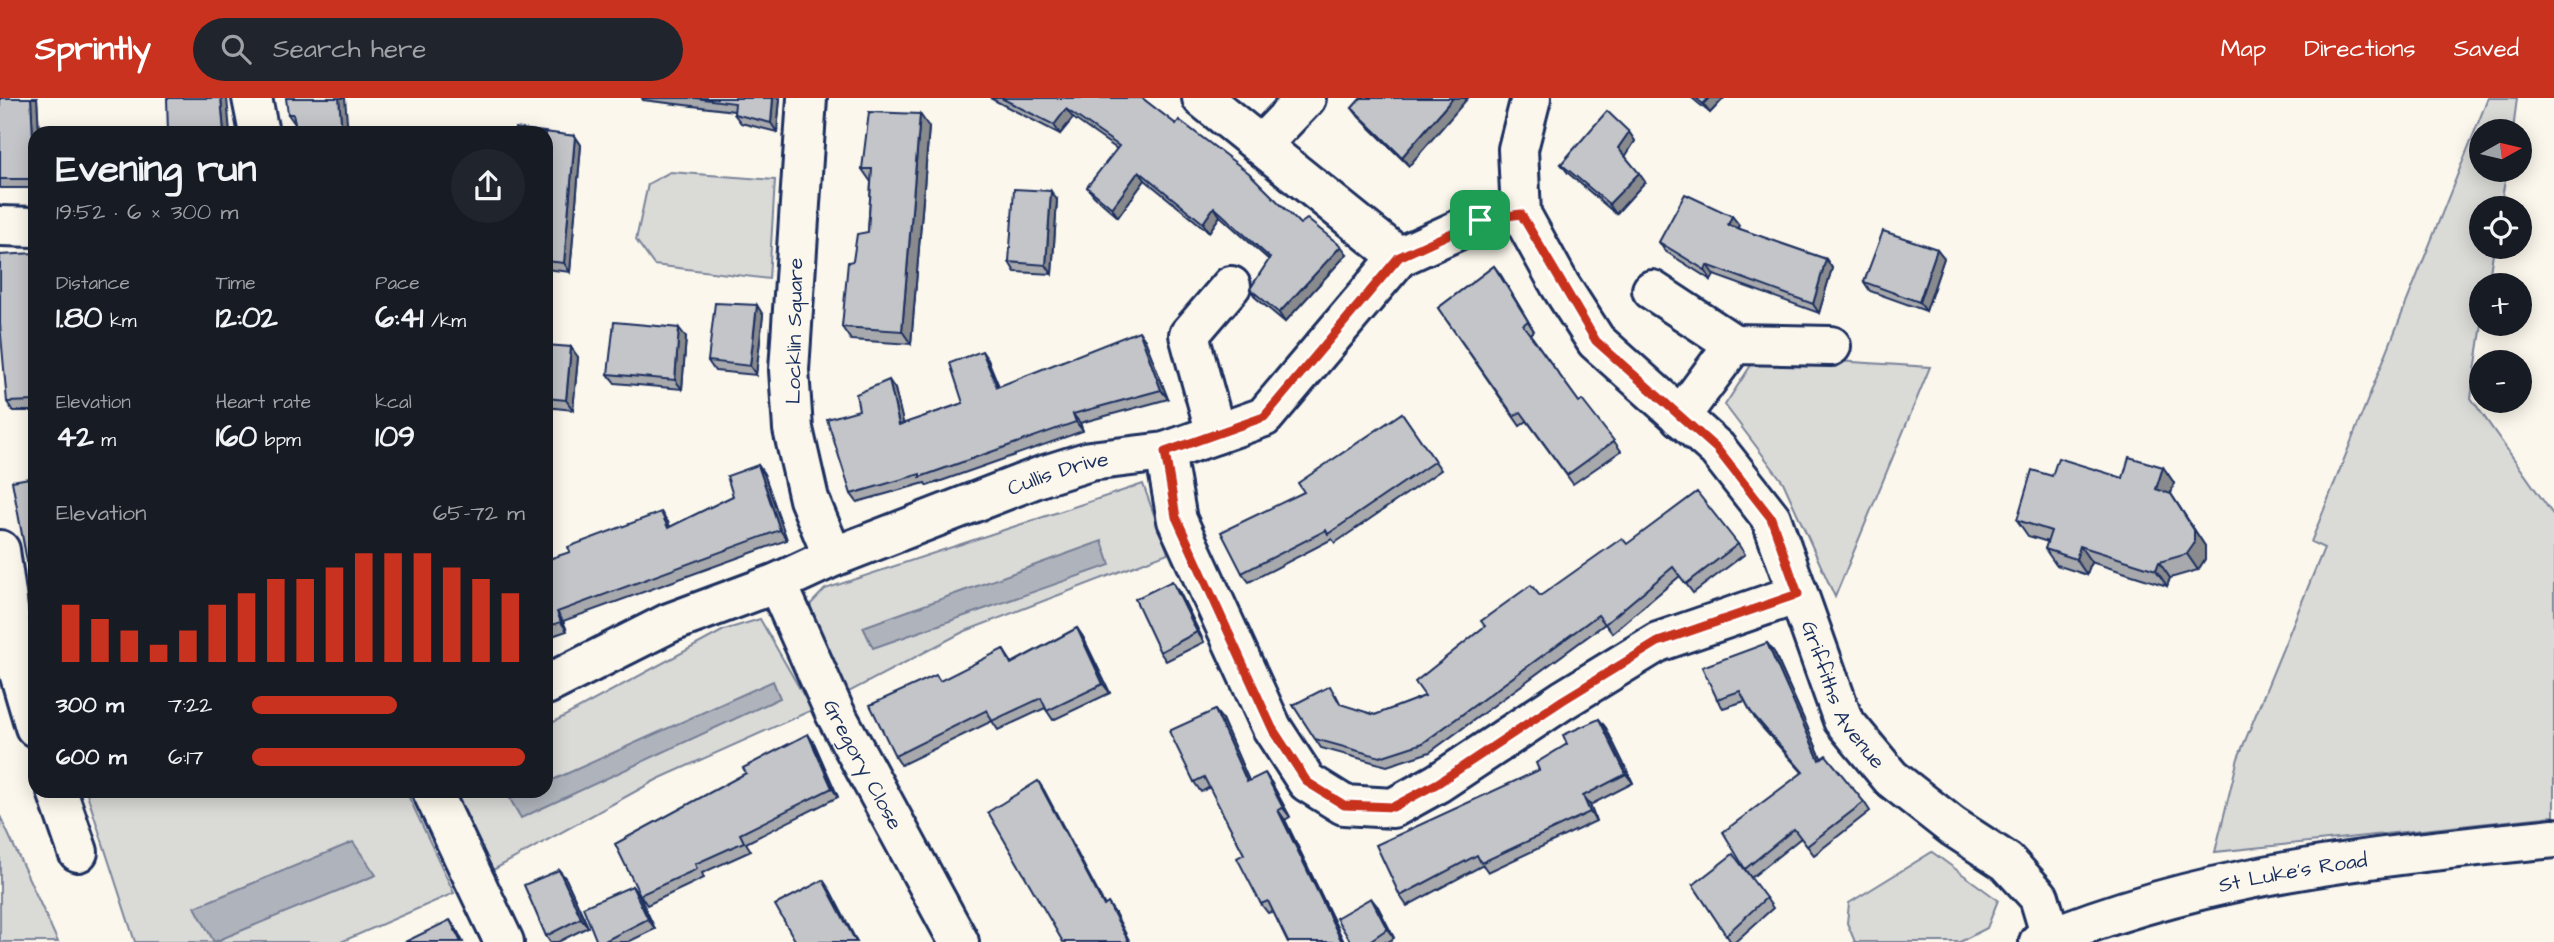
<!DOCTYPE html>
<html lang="en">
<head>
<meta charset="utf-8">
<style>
  body { margin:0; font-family:"Architects Daughter",sans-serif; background:#20242c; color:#f1f3f6; height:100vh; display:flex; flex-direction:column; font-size:26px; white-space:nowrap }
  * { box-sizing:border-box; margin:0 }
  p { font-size:23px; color:#9ea1a6 }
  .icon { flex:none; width:38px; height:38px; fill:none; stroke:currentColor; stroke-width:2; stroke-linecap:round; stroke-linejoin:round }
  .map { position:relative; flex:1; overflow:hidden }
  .details { position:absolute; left:28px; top:28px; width:525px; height:672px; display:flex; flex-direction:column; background:#171b24; border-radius:21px; box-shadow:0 4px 18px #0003 }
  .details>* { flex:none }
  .needle { width:46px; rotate:82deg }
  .controls { position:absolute; left:2469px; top:21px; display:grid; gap:14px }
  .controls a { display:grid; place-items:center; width:63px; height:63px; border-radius:50%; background:#171b24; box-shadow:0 4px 18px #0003; font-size:35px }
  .pin { position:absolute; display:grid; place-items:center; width:60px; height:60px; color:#fff; margin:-30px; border-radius:14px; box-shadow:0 4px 10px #0006 }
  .round { display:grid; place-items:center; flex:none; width:74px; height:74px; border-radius:37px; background:#20242c }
  .head { display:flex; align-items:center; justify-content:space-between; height:119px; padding:0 28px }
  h1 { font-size:38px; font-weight:700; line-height:52px }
  .figures { display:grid; grid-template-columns:repeat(3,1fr); gap:10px; height:119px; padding:7px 28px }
  .figures div { display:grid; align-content:center }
  .figures b { font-size:30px; font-weight:700 }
  .figures small { font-size:19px; font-weight:400 }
  .figures p { font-size:19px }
  .chart { height:196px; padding:14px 28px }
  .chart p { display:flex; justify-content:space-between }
  .chart svg { width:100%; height:126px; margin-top:7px; stroke:#c8321e; stroke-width:6 }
  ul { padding:0 28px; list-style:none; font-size:23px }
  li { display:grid; grid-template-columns:112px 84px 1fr; align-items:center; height:52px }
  li i { height:18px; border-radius:9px; background:#c8321e }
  header { display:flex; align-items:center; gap:42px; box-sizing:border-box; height:98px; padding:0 35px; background:#c8321e; color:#fff }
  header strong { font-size:33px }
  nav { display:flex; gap:38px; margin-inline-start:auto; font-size:24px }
  .search { width:490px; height:63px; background:#20242c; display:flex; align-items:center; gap:18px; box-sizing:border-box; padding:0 24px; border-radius:38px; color:#9ea1a6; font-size:26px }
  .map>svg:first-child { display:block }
  .green { fill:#dadad7; stroke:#7a849a; stroke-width:2 }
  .water { fill:#afb3bb; stroke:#747e96; stroke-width:2 }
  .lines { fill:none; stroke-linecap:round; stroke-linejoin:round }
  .minor-casing { stroke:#1b2f5e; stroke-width:44 }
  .minor { stroke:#fbf7ec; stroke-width:38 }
  .wall { fill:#a8a9ad; stroke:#1b2f5e; stroke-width:2 }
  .shaded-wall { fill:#888a8d; stroke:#1b2f5e; stroke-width:2 }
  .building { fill:#c3c5c9; stroke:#1b2f5e; stroke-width:2 }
  .route-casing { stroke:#fff; stroke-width:14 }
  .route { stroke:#c8321e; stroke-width:9 }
  .labels { text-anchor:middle; stroke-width:6; stroke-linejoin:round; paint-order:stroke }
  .street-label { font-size:21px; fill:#1b2f5e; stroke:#fbf7ec }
</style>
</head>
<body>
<header>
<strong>Sprintly</strong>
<div class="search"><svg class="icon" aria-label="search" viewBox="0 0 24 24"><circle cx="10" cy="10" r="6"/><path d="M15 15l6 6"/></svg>Search here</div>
<nav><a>Map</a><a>Directions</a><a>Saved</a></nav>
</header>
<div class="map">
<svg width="2554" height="844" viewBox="0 0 2554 844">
  <rect width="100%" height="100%" fill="#fbf7ec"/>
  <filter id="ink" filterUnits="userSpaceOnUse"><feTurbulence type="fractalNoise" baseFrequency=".0143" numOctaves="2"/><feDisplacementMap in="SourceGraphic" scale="14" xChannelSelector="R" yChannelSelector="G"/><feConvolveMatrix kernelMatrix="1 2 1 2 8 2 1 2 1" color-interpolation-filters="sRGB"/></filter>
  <g filter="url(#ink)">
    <!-- green -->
    <g class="green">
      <path d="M 2488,0 L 2517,0 L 2513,33 L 2482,33 L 2482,72 L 2507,72 L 2500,110 L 2482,110 L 2482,149 L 2494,149 L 2488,187 L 2482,187 L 2482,226 L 2471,300 L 2554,418 L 2554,718 L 2215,754 L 2238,660 L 2324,450 L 2311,444 Z"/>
      <path d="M 670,74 L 775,82 L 769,181 L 654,167 L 636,142 L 648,86 Z"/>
      <path d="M 1757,258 L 1930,269 L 1835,499 L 1783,384 L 1725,307 Z"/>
      <path d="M 1143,386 L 1168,455 L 963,534 L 847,595 L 804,513 L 825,491 Z"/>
      <path d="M 760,521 L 812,612 L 658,681 L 493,772 L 455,693 L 546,693 L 546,628 L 724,532 Z"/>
      <path d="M 86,693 L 406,693 L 454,795 L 341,844 L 135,844 Z"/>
      <path d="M 0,718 L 58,844 L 0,844 Z"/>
      <path d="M 1932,754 L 1998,802 L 1987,830 L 1960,844 L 1855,844 L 1847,825 L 1849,805 Z"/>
    </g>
    <!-- water -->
    <g class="water">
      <path d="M 1102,443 L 1110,467 L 873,550 L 863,529 Z"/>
      <path d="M 773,583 L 780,600 L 521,720 L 510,701 L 528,693 L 546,693 L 546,685 Z"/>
      <path d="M 353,744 L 376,777 L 214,844 L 195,809 Z"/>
    </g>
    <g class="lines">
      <defs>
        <g id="minor">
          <path d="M 252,0 L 259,35"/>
          <path d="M 807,0 L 789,272 L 793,331 L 804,379 L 809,401 L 833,459"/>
          <path d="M 1202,0 L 1399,159"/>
          <path id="s1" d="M 1531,0 L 1518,51 L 1521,116 L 1560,187 L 1596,243 L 1717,351 L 1771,420 L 1843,622 L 1891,680 L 1952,728 L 2007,764 L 2039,799 L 2051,839"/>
          <path d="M 1261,47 L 1306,0"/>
          <path d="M 0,128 L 35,129"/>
          <path d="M 1652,192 L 1734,246"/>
          <path d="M 1680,319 L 1734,246 L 1831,248"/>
          <path d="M 1216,336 L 1189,237 L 1231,188"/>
          <path d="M 1165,354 L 1177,422 L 1272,630 L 1307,684 L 1344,707 L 1393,710 L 1438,685 L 1563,602 L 1658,544 L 1798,496"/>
          <path d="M 0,452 L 15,561 L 35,629"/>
          <path id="s2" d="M 777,485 L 835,615 L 959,844"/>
          <path id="s3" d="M 546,587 L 669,525 L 777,485 L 833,459 L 1042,378 L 1090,363 L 1165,354 L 1264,319 L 1399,159 L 1480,122 L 1521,116"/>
          <path d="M 57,693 L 78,754"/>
          <path d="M 432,693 L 504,844"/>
          <path id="s4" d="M 2039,844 C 2203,775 2379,758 2554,740"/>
        </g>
      </defs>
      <!-- minor casing -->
      <use href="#minor" class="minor-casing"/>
      <!-- minor -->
      <use href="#minor" class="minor"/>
    </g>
    <!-- wall -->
    <g class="wall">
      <path d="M 0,0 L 37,0 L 39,35 L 35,35 L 35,90 L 0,90 Z"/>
      <path d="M 345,0 L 295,26 L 288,16 Z"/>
      <path d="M 642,0 L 780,0 L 777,34 L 741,25 L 734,16 L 734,13 L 643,2 Z"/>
      <path d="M 990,0 L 1142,0 L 1300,126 L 1347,156 L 1285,224 L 1256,200 L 1250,191 L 1269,162 L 1220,118 L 1209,134 L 1145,82 L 1118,119 L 1094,98 L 1087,89 L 1117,51 L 1073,20 L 1060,36 Z"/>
      <path d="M 1361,0 L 1409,68 L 1359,19 L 1352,10 Z"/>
      <path d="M 1692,0 L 1724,0 L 1710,15 Z"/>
      <path d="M 929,29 L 911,246 L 851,242 L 842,229 L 853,163 L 868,134 L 871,84 L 862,71 Z"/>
      <path d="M 1629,34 L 1635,43 L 1625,58 L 1645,84 L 1616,116 L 1568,75 L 1561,66 Z"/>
      <path d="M 546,35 L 575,38 L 581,47 L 570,174 L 546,171 Z"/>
      <path d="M 1057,102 L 1052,176 L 1015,174 L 1009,164 Z"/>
      <path d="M 1732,118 L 1739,127 L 1737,130 L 1826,161 L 1832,170 L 1819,215 L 1714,177 L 1711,182 L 1665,153 L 1659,144 Z"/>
      <path d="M 1937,151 L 1944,160 L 1926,213 L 1870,193 L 1864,184 Z"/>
      <path d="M 35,155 L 35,313 L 13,313 L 7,304 Z"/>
      <path d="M 1494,168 L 1534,233 L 1530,236 L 1579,304 L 1614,343 L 1621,353 L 1573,386 L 1527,323 L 1520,328 L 1438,210 Z"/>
      <path d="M 763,217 L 756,277 L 715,273 L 708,263 Z"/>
      <path d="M 686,239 L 682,291 L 615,285 L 608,276 Z"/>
      <path d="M 1145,242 L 1168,301 L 1080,325 L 1083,333 L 927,388 L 925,385 L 857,404 L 851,396 L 859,312 L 895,291 L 903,326 L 963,305 L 988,262 L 999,289 Z"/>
      <path d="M 546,247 L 578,259 L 573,312 L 546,309 Z"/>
      <path d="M 1402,315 L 1441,372 L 1335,445 L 1332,441 L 1249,484 L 1242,475 L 1304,394 Z"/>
      <path d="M 758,367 L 764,376 L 787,442 L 563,523 L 567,533 L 546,540 L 546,462 L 668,424 L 670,429 L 733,398 Z"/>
      <path d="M 2163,369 L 2174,385 L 2171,396 L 2205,448 L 2205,461 L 2198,472 L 2170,480 L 2167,488 L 2091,464 L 2087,477 L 2056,467 L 2045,451 L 2048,444 L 2028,438 L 2017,422 L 2052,378 L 2123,380 Z"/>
      <path d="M 1738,446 L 1745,456 L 1693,495 L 1680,478 L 1612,535 L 1605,526 L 1430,654 L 1387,668 L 1321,650 L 1293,607 L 1336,597 L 1341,607 L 1375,617 L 1425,598 L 1540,498 Z"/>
      <path d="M 1179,493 L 1204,544 L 1166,563 L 1160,554 Z"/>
      <path d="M 1077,530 L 1083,539 L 1110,595 L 1053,622 L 1045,610 L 998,632 L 992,623 L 901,667 L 895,658 L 1003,551 L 1012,565 Z"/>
      <path d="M 1767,545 L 1774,554 L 1821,660 L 1864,704 L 1870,713 L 1814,757 L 1801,740 L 1751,780 L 1745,771 L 1802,674 L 1757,624 L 1751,614 L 1745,603 L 1723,610 L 1717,601 Z"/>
      <path d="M 1222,621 L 1249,683 L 1271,684 L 1290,719 L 1285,722 L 1344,844 L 1288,844 L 1273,813 L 1268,815 L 1261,806 L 1244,756 L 1210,689 L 1201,694 L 1194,684 Z"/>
      <path d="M 1599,621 L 1606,630 L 1633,685 L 1590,707 L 1596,723 L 1488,774 L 1483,767 L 1407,808 L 1400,798 L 1567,646 Z"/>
      <path d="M 814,645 L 838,699 L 746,745 L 751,753 L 702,775 L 704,780 L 647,807 L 640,797 Z"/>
      <path d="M 559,772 L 566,781 L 588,829 L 558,844 L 550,844 L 546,838 Z"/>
      <path d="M 1693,787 L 1766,800 L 1773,810 L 1735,844 L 1731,844 Z"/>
      <path d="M 632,788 L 639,797 L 655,831 L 628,844 L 597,844 Z"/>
      <path d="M 1378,809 L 1394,840 L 1388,844 L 1351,844 Z"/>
    </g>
    <!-- shaded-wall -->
    <g class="shaded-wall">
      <path d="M 31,0 L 37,0 L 39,35 L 35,35 L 35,82 Z"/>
      <path d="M 221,0 L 227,0 L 230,35 L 224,35 Z"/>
      <path d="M 339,0 L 345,0 L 348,35 L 342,35 Z"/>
      <path d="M 773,0 L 780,0 L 777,34 L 771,25 Z"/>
      <path d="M 1453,0 L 1468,0 L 1409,68 L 1402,59 Z"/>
      <path d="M 1709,0 L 1724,0 L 1710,15 L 1703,6 Z"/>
      <path d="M 1066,11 L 1073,20 L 1060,36 L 1054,27 Z"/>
      <path d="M 920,16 L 929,29 L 911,246 L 902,233 Z"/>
      <path d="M 1629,34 L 1635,43 L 1625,59 L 1618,50 Z"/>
      <path d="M 575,38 L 581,47 L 570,174 L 564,165 Z"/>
      <path d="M 1139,73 L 1145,82 L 1118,119 L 1112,110 Z"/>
      <path d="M 1639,75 L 1645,84 L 1616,116 L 1609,106 Z"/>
      <path d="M 1051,93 L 1057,102 L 1052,176 L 1046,167 Z"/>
      <path d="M 1214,109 L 1220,118 L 1209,134 L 1203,125 Z"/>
      <path d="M 1732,118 L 1739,127 L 1734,136 L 1728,127 Z"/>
      <path d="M 1341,148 L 1347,156 L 1285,224 L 1279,215 Z"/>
      <path d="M 1937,151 L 1944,160 L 1926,213 L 1919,204 Z"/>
      <path d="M 1826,161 L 1832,170 L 1819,215 L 1813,206 Z"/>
      <path d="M 1707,167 L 1714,177 L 1711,182 L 1705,172 Z"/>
      <path d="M 1494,168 L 1501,177 L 1534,233 L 1528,223 Z"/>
      <path d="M 757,207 L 763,217 L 756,277 L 750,268 Z"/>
      <path d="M 679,230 L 686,239 L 682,291 L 675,282 Z"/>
      <path d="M 1139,233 L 1145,242 L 1168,301 L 1161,292 Z"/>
      <path d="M 571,249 L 578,259 L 573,312 L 566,302 Z"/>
      <path d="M 982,253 L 988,262 L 1003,298 L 997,289 Z"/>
      <path d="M 889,282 L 895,291 L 906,336 L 899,327 Z"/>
      <path d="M 1073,316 L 1080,325 L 1083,333 L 1076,324 Z"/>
      <path d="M 758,367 L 764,376 L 787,442 L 780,432 Z"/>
      <path d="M 2163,369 L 2174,385 L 2167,407 L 2156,391 Z"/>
      <path d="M 2171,396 L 2205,448 L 2205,461 L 2198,472 L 2187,456 Z"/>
      <path d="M 661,414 L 668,424 L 674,439 L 668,430 Z"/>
      <path d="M 2080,448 L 2091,464 L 2087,477 L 2076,461 Z"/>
      <path d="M 2159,464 L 2170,480 L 2167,488 L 2156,472 Z"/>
      <path d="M 1172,483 L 1179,493 L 1204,544 L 1197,534 Z"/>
      <path d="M 557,514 L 563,523 L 567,533 L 561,524 Z"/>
      <path d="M 1077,530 L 1083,539 L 1110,595 L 1103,586 Z"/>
      <path d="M 1767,545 L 1774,554 L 1826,671 L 1819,662 Z"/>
      <path d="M 1215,612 L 1222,621 L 1254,694 L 1247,684 Z"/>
      <path d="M 1599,621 L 1606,630 L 1633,685 L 1626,676 Z"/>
      <path d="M 808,636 L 814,645 L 838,699 L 832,690 Z"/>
      <path d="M 1265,675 L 1271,684 L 1290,719 L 1283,710 Z"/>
      <path d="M 1038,683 L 1044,692 L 1110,817 L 1104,808 Z"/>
      <path d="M 1583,698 L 1590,707 L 1596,723 L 1590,714 Z"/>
      <path d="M 1278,712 L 1285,722 L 1344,844 L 1342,844 Z"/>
      <path d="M 559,772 L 566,781 L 588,829 L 581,820 Z"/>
      <path d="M 823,782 L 830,792 L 857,844 L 856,844 Z"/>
      <path d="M 632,788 L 639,797 L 655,831 L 648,821 Z"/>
      <path d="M 1371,800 L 1378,809 L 1394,840 L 1387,831 Z"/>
      <path d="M 1108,805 L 1115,815 L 1130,844 L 1129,844 Z"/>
      <path d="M 450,822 L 457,832 L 463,844 L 461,844 Z"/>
    </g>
    <!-- building -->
    <g class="building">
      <path d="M 0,0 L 31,0 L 35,81 L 0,81 Z"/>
      <path d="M 167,0 L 221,0 L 224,35 L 168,35 Z"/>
      <path d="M 286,0 L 339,0 L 342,35 L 297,35 L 293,16 L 288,16 Z"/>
      <path d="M 695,0 L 773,0 L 771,25 L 734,16 L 735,5 Z"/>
      <path d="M 1001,0 L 1142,0 L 1176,26 L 1179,22 L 1249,75 L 1300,126 L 1307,121 L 1341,148 L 1279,215 L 1250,191 L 1270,160 L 1214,109 L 1203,125 L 1139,73 L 1112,110 L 1087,89 L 1119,48 L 1066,11 L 1054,27 Z"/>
      <path d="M 1361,0 L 1453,0 L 1402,59 L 1352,10 Z"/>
      <path d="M 1696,0 L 1709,0 L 1703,6 Z"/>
      <path d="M 1607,13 L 1629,34 L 1618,50 L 1639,75 L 1609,106 L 1561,66 Z"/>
      <path d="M 869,14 L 920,16 L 902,233 L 842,229 L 848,164 L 853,163 L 857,136 L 868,134 L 872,71 L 862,71 Z"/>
      <path d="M 515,30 L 575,38 L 564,165 L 546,163 L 546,35 L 514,35 Z"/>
      <path d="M 1014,91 L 1051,93 L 1046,167 L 1009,164 Z"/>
      <path d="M 1685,96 L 1732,118 L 1728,127 L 1826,161 L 1813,206 L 1707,167 L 1705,172 L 1659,144 Z"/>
      <path d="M 1883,133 L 1937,151 L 1919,204 L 1864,184 Z"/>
      <path d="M 35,155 L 35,303 L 7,304 L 0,226 L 0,157 Z"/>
      <path d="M 1494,168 L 1528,223 L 1523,227 L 1579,304 L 1582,302 L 1614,343 L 1567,377 L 1521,314 L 1514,318 L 1438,210 Z"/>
      <path d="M 715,205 L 757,207 L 750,268 L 708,263 Z"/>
      <path d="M 614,224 L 679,230 L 675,282 L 608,276 Z"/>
      <path d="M 1139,233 L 1161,292 L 1073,316 L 1076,324 L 920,379 L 920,376 L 851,396 L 827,321 L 859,312 L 856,296 L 889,282 L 899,327 L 963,305 L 950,265 L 982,253 L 997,289 Z"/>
      <path d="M 546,247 L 571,249 L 566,302 L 546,300 Z"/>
      <path d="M 1402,315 L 1435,363 L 1328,436 L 1326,432 L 1242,475 L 1221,434 L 1304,394 L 1298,385 Z"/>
      <path d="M 2129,359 L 2163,369 L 2156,391 L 2171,396 L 2194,432 L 2194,446 L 2187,456 L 2159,464 L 2156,472 L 2080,448 L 2076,461 L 2045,451 L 2051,433 L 2017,422 L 2032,372 L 2052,378 L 2058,360 L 2123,380 Z"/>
      <path d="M 758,367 L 780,432 L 557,514 L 561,524 L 546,529 L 546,462 L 570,454 L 568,449 L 661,414 L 668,430 L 733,398 L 727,378 Z"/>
      <path d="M 35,379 L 35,506 L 12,383 Z"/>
      <path d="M 1697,394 L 1738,446 L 1686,486 L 1673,469 L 1605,526 L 1598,517 L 1423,645 L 1380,659 L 1315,641 L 1293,607 L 1330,588 L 1340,606 L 1375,617 L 1425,598 L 1415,584 L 1485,528 L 1481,523 L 1531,487 L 1540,498 L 1622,440 L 1627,446 Z"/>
      <path d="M 1172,483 L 1197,534 L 1160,554 L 1135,501 Z"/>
      <path d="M 1077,530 L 1103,586 L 1047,613 L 1041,600 L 992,623 L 987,612 L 895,658 L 870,607 L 936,577 L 940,583 L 1003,551 L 1011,566 Z"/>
      <path d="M 1767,545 L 1819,662 L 1826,657 L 1864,704 L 1807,748 L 1794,731 L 1745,771 L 1723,734 L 1803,674 L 1751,614 L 1740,593 L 1717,601 L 1702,569 Z"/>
      <path d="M 1215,612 L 1247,684 L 1265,675 L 1283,710 L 1278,712 L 1342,844 L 1288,844 L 1268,803 L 1261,806 L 1237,760 L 1244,756 L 1204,679 L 1194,684 L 1169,633 Z"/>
      <path d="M 1599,621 L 1626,676 L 1583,698 L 1590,714 L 1481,765 L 1477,757 L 1400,798 L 1376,747 L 1539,672 L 1536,665 L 1567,646 L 1563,637 Z"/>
      <path d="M 808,636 L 832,690 L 740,736 L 744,744 L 695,766 L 697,771 L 640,797 L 615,746 L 746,675 L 743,670 Z"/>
      <path d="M 1038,683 L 1104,808 L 1108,805 L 1129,844 L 1063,844 L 988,714 Z"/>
      <path d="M 1733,756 L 1766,800 L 1726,837 L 1693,787 Z"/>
      <path d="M 559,772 L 581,820 L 546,838 L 524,787 Z"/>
      <path d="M 823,782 L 856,844 L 796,844 L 775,807 Z"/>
      <path d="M 632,788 L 648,821 L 603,844 L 597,844 L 583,809 Z"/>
      <path d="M 1371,800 L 1387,831 L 1368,844 L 1351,844 L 1336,820 Z"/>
      <path d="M 450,822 L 461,844 L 405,844 Z"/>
    </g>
  </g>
  <g class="lines" filter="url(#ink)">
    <defs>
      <path id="route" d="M 1521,116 L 1596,243 L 1717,351 L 1771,420 L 1798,496 L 1658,544 L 1563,602 L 1438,685 L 1393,709 L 1344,707 L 1307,684 L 1272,630 L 1176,419 L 1165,354 L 1264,319 L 1399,159 L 1480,122 Z"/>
    </defs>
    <!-- route casing -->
    <use href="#route" class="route-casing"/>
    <!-- route -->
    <use href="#route" class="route"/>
  </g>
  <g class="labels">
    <!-- street labels -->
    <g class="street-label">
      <text transform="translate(794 233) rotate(-89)" y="7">Locklin Square</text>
      <text dy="7" stroke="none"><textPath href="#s3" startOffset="555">Cullis Drive</textPath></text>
      <text dy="7" stroke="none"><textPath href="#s1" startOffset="707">Griffiths Avenue</textPath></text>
      <text dy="7" stroke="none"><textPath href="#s2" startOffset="201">Gregory Close</textPath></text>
      <text dy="7" stroke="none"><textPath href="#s4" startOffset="264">St Luke's Road</textPath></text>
    </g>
  </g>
</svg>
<div class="controls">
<a><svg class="needle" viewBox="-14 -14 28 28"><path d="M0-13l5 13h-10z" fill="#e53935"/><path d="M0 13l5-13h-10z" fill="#9ea1a6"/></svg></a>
<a><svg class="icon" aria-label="locate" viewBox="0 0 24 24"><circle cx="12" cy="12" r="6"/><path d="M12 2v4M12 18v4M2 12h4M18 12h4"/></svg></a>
<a>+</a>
<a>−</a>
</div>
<div class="pin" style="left:1480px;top:122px;background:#1e9e55"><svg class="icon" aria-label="arrive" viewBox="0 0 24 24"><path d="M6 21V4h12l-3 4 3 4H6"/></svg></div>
<section class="details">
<div class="head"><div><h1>Evening run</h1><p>19:52 · 6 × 300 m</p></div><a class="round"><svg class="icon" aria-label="share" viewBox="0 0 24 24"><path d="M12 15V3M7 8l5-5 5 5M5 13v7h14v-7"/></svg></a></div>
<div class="figures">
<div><p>Distance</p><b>1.80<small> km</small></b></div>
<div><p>Time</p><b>12:02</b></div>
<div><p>Pace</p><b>6:41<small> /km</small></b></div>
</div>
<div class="figures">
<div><p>Elevation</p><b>42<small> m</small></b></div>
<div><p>Heart rate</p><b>160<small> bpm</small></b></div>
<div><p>kcal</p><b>109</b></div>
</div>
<div class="chart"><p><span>Elevation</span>65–72 m</p>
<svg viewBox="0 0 160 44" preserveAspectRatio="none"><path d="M5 44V24M15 44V29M25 44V33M35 44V38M45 44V33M55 44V24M65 44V20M75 44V15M85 44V15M95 44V11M105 44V6M115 44V6M125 44V6M135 44V11M145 44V15M155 44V20"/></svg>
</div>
<ul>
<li><b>300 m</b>7:22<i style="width:53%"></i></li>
<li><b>600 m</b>6:17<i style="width:100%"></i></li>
</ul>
</section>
</div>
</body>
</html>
